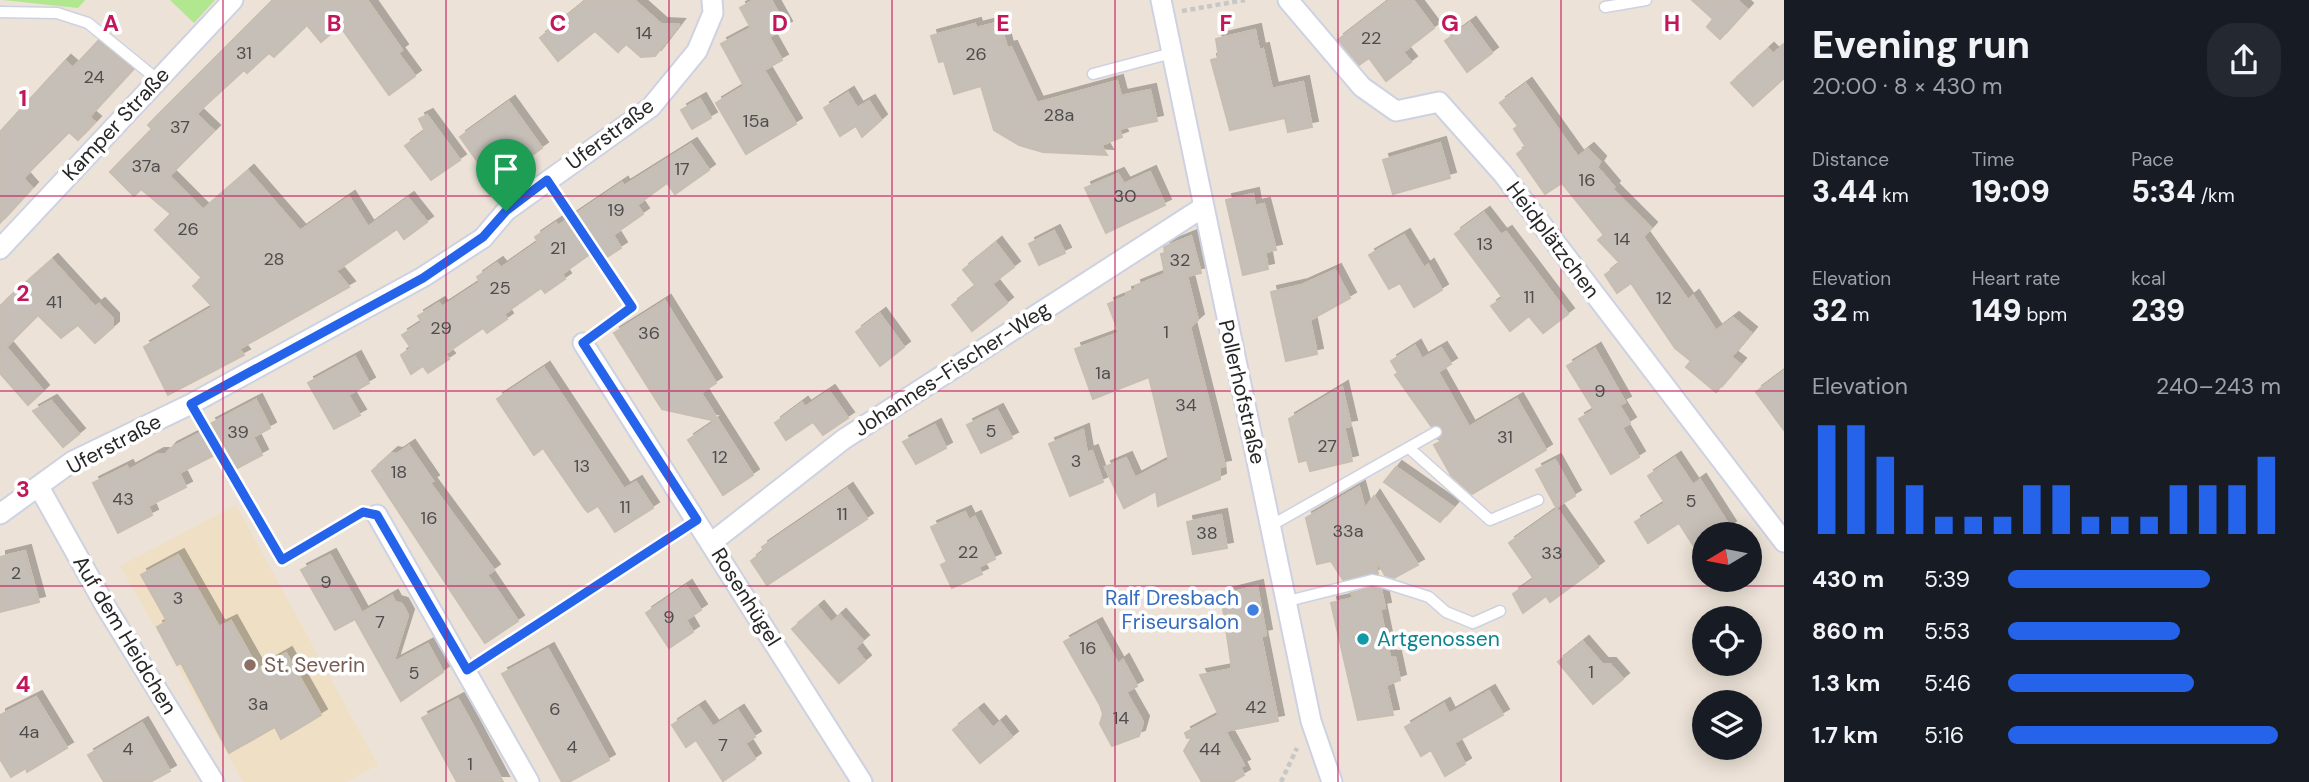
<!DOCTYPE html>
<html lang="en">
<head>
<meta charset="utf-8">
<style>
  body { margin:0; font-family:"DM Sans",sans-serif; background:#242831; color:#f1f3f6; height:100vh; display:flex; flex-direction:column; font-size:26px; white-space:nowrap }
  * { box-sizing:border-box; margin:0 }
  p { font-size:23px; color:#9ea1a6 }
  .icon { flex:none; width:38px; height:38px; fill:none; stroke:currentColor; stroke-width:2; stroke-linecap:round; stroke-linejoin:round }
  .map { position:relative; flex:1; overflow:hidden }
  .details { display:flex; flex-direction:column; background:#171b24; width:525px }
  .details>* { flex:none }
  .needle { width:46px; rotate:260deg }
  .fabs { position:absolute; left:1692px; top:522px; display:grid; gap:14px }
  .fabs a { display:grid; place-items:center; width:70px; height:70px; border-radius:50%; background:#171b24; box-shadow:0 4px 18px #0003; font-size:35px }
  .pin { position:absolute; display:grid; place-items:center; width:60px; height:60px; color:#fff; margin:-72px -30px; border-radius:50% 50% 50% 0; rotate:-45deg; box-shadow:0 0 7px #0007 }
  .pin .icon { rotate:45deg }
  .round { display:grid; place-items:center; flex:none; width:74px; height:74px; border-radius:28px; background:#242831 }
  .overview { display:flex; align-items:center; justify-content:space-between; height:119px; padding:0 28px }
  h1 { font-size:38px; font-weight:800; line-height:52px }
  .metrics { display:grid; grid-template-columns:repeat(3,1fr); gap:10px; height:119px; padding:7px 28px }
  .metrics div { display:grid; align-content:center }
  .metrics b { font-size:30px; font-weight:800 }
  .metrics small { font-size:19px; font-weight:400 }
  .metrics p { font-size:19px }
  .chart { height:196px; padding:14px 28px }
  .chart p { display:flex; justify-content:space-between }
  .chart svg { width:100%; height:126px; margin-top:7px; stroke:#2563eb; stroke-width:6 }
  ul { padding:0 28px; list-style:none; font-size:23px }
  li { display:grid; grid-template-columns:112px 84px 1fr; align-items:center; height:52px }
  li i { height:18px; border-radius:9px; background:#2563eb }
  main { display:flex; flex:1; min-height:0 }
  .map>svg:first-child { display:block }
  .education { fill:#efe0c5 }
  .green { fill:#b0e78f }
  .building { fill:#c6bfb8; stroke:#c7beb1; stroke-width:2; filter:url(#shadow) }
  .lines { fill:none; stroke-linecap:round; stroke-linejoin:round }
  .service-casing { stroke:#cdd2e2; stroke-width:13 }
  .minor-casing { stroke:#cdd2e2; stroke-width:23 }
  .path { stroke:#c7c7c7; stroke-width:4.5; stroke-dasharray:5 3.5; stroke-linecap:butt }
  .service { stroke:#fff; stroke-width:10 }
  .minor { stroke:#fff; stroke-width:19 }
  .route-casing { stroke:#fff; stroke-width:14 }
  .route { stroke:#2563eb; stroke-width:9 }
  .grid { fill:none; stroke:#c2185b; stroke-width:2; stroke-opacity:0.55 }
  .shop-dot { fill:#3f7fe0; stroke:#fff; stroke-width:2.5 }
  .culture-dot { fill:#0f9aa8; stroke:#fff; stroke-width:2.5 }
  .education-dot { fill:#8d6e63; stroke:#fff; stroke-width:2.5 }
  .labels { text-anchor:middle; stroke-width:7; stroke-linejoin:round; paint-order:stroke }
  .number-label { font-size:18px; fill:#4f4d4b }
  .street-label { font-size:21px; fill:#272727; stroke:#fff }
  .shop-label { font-size:21px; fill:#366cbe; stroke:#fff; text-anchor:end }
  .culture-label { font-size:21px; fill:#0d838f; stroke:#fff; text-anchor:start }
  .education-label { font-size:21px; fill:#785e54; stroke:#fff; text-anchor:start }
  .grid-label { font-size:23px; text-anchor:middle; font-weight:bold; fill:#c2185b; stroke:#fff; stroke-width:7; stroke-linejoin:round; paint-order:stroke }
</style>
</head>
<body>
<main>
<div class="map">
<svg width="1784" height="782" viewBox="0 0 1784 782">
  <defs>
    <filter id="shadow"><feDropShadow dx="6" dy="-6" stdDeviation="0" flood-color="#0004"/></filter>
  </defs>
  <rect width="100%" height="100%" fill="#ece2d7"/>
  <!-- education -->
  <path class="education" d="M 236,505 L 378,765 L 346,782 L 243,782 L 120,566 Z"/>
  <!-- green -->
  <g class="green">
    <path d="M 3,0 L 85,0 L 78,8 Z"/>
    <path d="M 170,0 L 215,0 L 194,23 Z"/>
  </g>
  <!-- building -->
  <g class="building">
    <path d="M 273,0 L 367,0 L 402,50 L 398,53 L 415,76 L 389,95 L 340,26 L 321,42 L 307,25 L 274,57 L 269,53 L 247,73 L 244,70 L 196,114 L 214,131 L 169,176 L 203,210 L 248,171 L 300,231 L 349,197 L 368,227 L 408,198 L 427,222 L 404,239 L 397,229 L 336,271 L 349,287 L 239,349 L 244,355 L 168,395 L 144,347 L 213,307 L 193,286 L 202,278 L 155,230 L 171,214 L 141,189 L 134,196 L 110,172 L 152,129 L 148,125 Z"/>
    <path d="M 587,0 L 634,0 L 661,24 L 679,25 L 655,56 L 641,57 L 626,44 L 618,52 L 595,31 L 558,61 L 540,38 Z"/>
    <path d="M 754,0 L 771,0 L 786,27 L 769,37 L 782,60 L 764,70 L 796,124 L 746,154 L 716,103 L 744,86 L 721,44 L 751,28 L 740,8 Z"/>
    <path d="M 1390,0 L 1413,0 L 1434,28 L 1403,52 L 1411,62 L 1386,81 L 1369,58 L 1359,65 L 1338,40 Z"/>
    <path d="M 1692,0 L 1737,0 L 1747,9 L 1720,39 L 1707,27 L 1713,19 Z"/>
    <path d="M 1000,22 L 1007,48 L 1011,47 L 1037,103 L 1117,81 L 1121,96 L 1150,90 L 1157,121 L 1119,129 L 1122,137 L 1101,145 L 1107,155 L 1043,152 L 1019,145 L 994,130 L 981,86 L 954,94 L 944,61 L 939,62 L 931,36 L 975,24 L 976,28 Z"/>
    <path d="M 1470,23 L 1492,53 L 1467,72 L 1445,41 Z"/>
    <path d="M 1255,30 L 1259,50 L 1263,49 L 1272,89 L 1303,82 L 1312,127 L 1288,132 L 1285,118 L 1230,130 L 1211,60 L 1219,58 L 1216,39 Z"/>
    <path d="M 98,41 L 133,69 L 89,117 L 95,122 L 78,140 L 69,132 L 23,178 L 32,188 L 0,223 L 0,132 L 65,61 L 73,68 Z"/>
    <path d="M 1784,45 L 1784,78 L 1753,106 L 1731,83 L 1768,49 L 1773,54 Z"/>
    <path d="M 1526,84 L 1578,157 L 1588,149 L 1600,162 L 1597,167 L 1614,187 L 1612,189 L 1651,228 L 1643,237 L 1688,300 L 1693,296 L 1716,331 L 1733,318 L 1751,333 L 1731,357 L 1740,364 L 1716,392 L 1686,367 L 1691,361 L 1675,348 L 1631,283 L 1617,293 L 1605,275 L 1620,263 L 1598,240 L 1604,235 L 1562,183 L 1545,194 L 1517,154 L 1526,147 L 1514,129 L 1518,126 L 1500,103 Z"/>
    <path d="M 848,93 L 857,108 L 869,101 L 881,120 L 862,137 L 856,126 L 840,136 L 824,108 Z"/>
    <path d="M 700,99 L 711,118 L 692,129 L 681,110 Z"/>
    <path d="M 509,102 L 542,148 L 493,183 L 460,137 Z"/>
    <path d="M 427,115 L 460,160 L 431,180 L 405,146 L 425,131 L 419,119 Z"/>
    <path d="M 1440,143 L 1450,178 L 1393,194 L 1383,160 Z"/>
    <path d="M 691,144 L 709,170 L 675,194 L 667,183 L 637,205 L 643,214 L 613,235 L 621,248 L 604,259 L 597,249 L 562,274 L 565,279 L 545,293 L 541,288 L 504,314 L 507,319 L 487,333 L 483,328 L 445,354 L 449,359 L 428,373 L 423,366 L 411,374 L 401,355 L 411,348 L 402,335 L 422,322 L 418,316 L 439,303 L 442,307 L 480,282 L 477,277 L 497,263 L 501,268 L 538,242 L 535,237 L 556,223 L 558,226 L 622,183 L 624,186 Z"/>
    <path d="M 1150,172 L 1165,205 L 1106,233 L 1085,188 L 1118,174 L 1124,184 Z"/>
    <path d="M 1253,194 L 1255,206 L 1264,204 L 1276,250 L 1265,252 L 1268,269 L 1243,275 L 1226,200 Z"/>
    <path d="M 1484,213 L 1501,235 L 1506,232 L 1568,314 L 1543,333 L 1529,316 L 1510,331 L 1491,306 L 1503,298 L 1455,234 Z"/>
    <path d="M 1054,231 L 1065,253 L 1039,265 L 1029,244 Z"/>
    <path d="M 1404,235 L 1424,268 L 1428,265 L 1442,290 L 1414,307 L 1400,283 L 1389,289 L 1369,255 Z"/>
    <path d="M 1191,236 L 1201,273 L 1187,276 L 1198,320 L 1190,327 L 1225,466 L 1219,467 L 1220,479 L 1158,506 L 1156,491 L 1124,508 L 1105,467 L 1126,458 L 1135,478 L 1169,460 L 1149,377 L 1093,399 L 1075,349 L 1119,333 L 1108,304 L 1127,296 L 1126,293 L 1136,289 L 1135,286 L 1165,274 L 1161,254 L 1165,253 L 1164,247 Z"/>
    <path d="M 996,243 L 1014,267 L 992,284 L 1007,303 L 972,331 L 952,305 L 976,286 L 963,270 Z"/>
    <path d="M 52,260 L 95,307 L 99,304 L 113,319 L 113,327 L 95,343 L 78,325 L 61,338 L 38,315 L 6,347 L 43,391 L 28,405 L 0,373 L 0,306 Z"/>
    <path d="M 1335,270 L 1350,298 L 1310,320 L 1317,354 L 1286,361 L 1271,292 L 1302,285 Z"/>
    <path d="M 665,301 L 716,383 L 701,393 L 753,475 L 723,495 L 688,440 L 716,421 L 662,409 L 614,333 Z"/>
    <path d="M 880,314 L 904,347 L 880,366 L 856,332 Z"/>
    <path d="M 1415,346 L 1422,359 L 1441,348 L 1451,364 L 1438,372 L 1469,427 L 1517,399 L 1546,450 L 1472,494 L 1451,475 L 1434,445 L 1442,441 L 1438,439 L 1443,435 L 1442,428 L 1437,425 L 1431,426 L 1395,375 L 1398,373 L 1391,361 Z"/>
    <path d="M 1595,349 L 1625,402 L 1619,405 L 1630,423 L 1622,428 L 1639,457 L 1611,474 L 1579,419 L 1594,410 L 1567,366 Z"/>
    <path d="M 355,357 L 369,383 L 348,395 L 360,415 L 334,429 L 308,383 Z"/>
    <path d="M 544,368 L 624,489 L 636,482 L 653,508 L 615,532 L 598,506 L 588,512 L 585,509 L 543,448 L 534,455 L 497,399 Z"/>
    <path d="M 1784,371 L 1784,430 L 1756,392 Z"/>
    <path d="M 1342,387 L 1351,426 L 1344,427 L 1352,461 L 1310,471 L 1307,460 L 1299,462 L 1289,419 Z"/>
    <path d="M 829,391 L 848,418 L 823,435 L 813,422 L 786,440 L 775,423 L 802,403 L 805,407 Z"/>
    <path d="M 256,400 L 270,428 L 253,437 L 262,455 L 234,470 L 224,450 L 179,473 L 186,487 L 148,506 L 152,515 L 118,533 L 93,483 L 127,466 L 129,470 L 158,454 L 166,454 L 171,448 L 212,427 L 210,424 Z"/>
    <path d="M 51,401 L 79,434 L 63,447 L 33,411 Z"/>
    <path d="M 997,410 L 1012,438 L 981,453 L 967,425 Z"/>
    <path d="M 935,425 L 946,448 L 916,464 L 903,442 Z"/>
    <path d="M 1083,430 L 1087,453 L 1092,451 L 1103,482 L 1070,496 L 1049,444 Z"/>
    <path d="M 409,446 L 433,481 L 430,483 L 494,570 L 487,575 L 518,621 L 485,643 L 372,471 L 392,453 L 397,454 Z"/>
    <path d="M 1675,458 L 1693,485 L 1700,480 L 1730,527 L 1719,534 L 1704,534 L 1704,562 L 1679,523 L 1648,543 L 1635,522 L 1665,503 L 1648,476 Z"/>
    <path d="M 1555,460 L 1575,496 L 1556,507 L 1536,470 Z"/>
    <path d="M 1396,467 L 1453,507 L 1440,522 L 1384,482 Z"/>
    <path d="M 1359,487 L 1365,509 L 1374,496 L 1418,565 L 1394,578 L 1385,575 L 1374,557 L 1378,574 L 1343,580 L 1331,561 L 1317,564 L 1306,518 Z"/>
    <path d="M 847,489 L 867,519 L 767,585 L 751,561 L 764,551 L 762,547 Z"/>
    <path d="M 1557,509 L 1598,567 L 1550,602 L 1546,596 L 1523,613 L 1513,594 L 1534,579 L 1509,543 Z"/>
    <path d="M 965,512 L 969,520 L 975,517 L 995,559 L 978,567 L 982,574 L 952,588 L 941,565 L 947,562 L 931,527 Z"/>
    <path d="M 1221,515 L 1227,548 L 1193,554 L 1187,522 Z"/>
    <path d="M 25,551 L 39,602 L 0,612 L 0,557 Z"/>
    <path d="M 178,555 L 219,627 L 231,621 L 258,669 L 286,653 L 321,715 L 281,739 L 275,727 L 229,753 L 181,663 L 177,665 L 157,627 L 167,621 L 141,575 Z"/>
    <path d="M 330,555 L 362,613 L 392,596 L 395,602 L 402,604 L 408,615 L 393,663 L 428,644 L 443,672 L 401,701 L 355,619 L 335,630 L 301,570 Z"/>
    <path d="M 686,586 L 701,610 L 686,620 L 693,632 L 669,648 L 646,613 Z"/>
    <path d="M 1257,586 L 1266,635 L 1261,636 L 1278,721 L 1225,731 L 1244,765 L 1240,767 L 1244,775 L 1232,782 L 1202,782 L 1184,751 L 1192,737 L 1187,738 L 1185,733 L 1219,715 L 1200,675 L 1232,669 L 1221,595 Z"/>
    <path d="M 1372,588 L 1381,589 L 1385,608 L 1380,609 L 1390,657 L 1395,657 L 1400,680 L 1386,685 L 1393,715 L 1358,720 L 1331,603 L 1354,598 L 1351,593 Z"/>
    <path d="M 818,607 L 831,623 L 840,615 L 863,641 L 855,648 L 865,661 L 839,683 L 792,629 Z"/>
    <path d="M 1096,624 L 1118,664 L 1123,660 L 1137,686 L 1126,692 L 1143,722 L 1139,736 L 1112,746 L 1100,724 L 1103,714 L 1100,705 L 1064,642 Z"/>
    <path d="M 1583,642 L 1602,664 L 1610,664 L 1623,679 L 1593,704 L 1558,662 Z"/>
    <path d="M 548,649 L 609,760 L 569,782 L 562,782 L 502,674 Z"/>
    <path d="M 1489,691 L 1503,715 L 1454,743 L 1465,764 L 1445,776 L 1431,750 L 1421,756 L 1405,727 L 1444,704 L 1449,714 Z"/>
    <path d="M 36,697 L 67,748 L 27,772 L 26,768 L 11,777 L 0,759 L 0,715 Z"/>
    <path d="M 458,699 L 471,722 L 503,782 L 457,782 L 422,718 Z"/>
    <path d="M 699,707 L 713,727 L 738,711 L 755,737 L 745,743 L 755,759 L 723,781 L 696,740 L 686,747 L 672,725 Z"/>
    <path d="M 978,710 L 993,728 L 1000,722 L 1012,737 L 980,763 L 953,730 Z"/>
    <path d="M 142,723 L 170,771 L 150,782 L 104,782 L 88,755 Z"/>
  </g>
  <g class="lines">
    <defs>
      <g id="service">
        <path d="M 1605,7 L 1646,0"/>
        <path d="M 0,12 L 57,13 L 88,23 L 158,80"/>
        <path d="M 1093,74 L 1172,53"/>
        <path d="M 1409,448 L 1490,520 L 1538,500"/>
        <path d="M 1272,525 L 1436,432"/>
        <path d="M 1288,601 L 1372,580 L 1382,582 L 1429,597 L 1446,612 L 1473,623 L 1500,611"/>
      </g>
      <g id="minor">
        <path d="M 1161,0 L 1311,721 L 1332,782"/>
        <path d="M 1288,0 L 1362,87 L 1396,111 L 1439,102 L 1503,174 L 1784,542"/>
        <path d="M 0,249 L 233,0"/>
        <path d="M 583,343 L 862,782"/>
        <path d="M 39,487 L 106,607 L 214,782"/>
        <path d="M 0,514 L 73,461 L 191,404 L 423,277 L 483,238 L 506,211 L 651,107 L 697,51 L 713,13 L 712,0"/>
        <path d="M 377,515 L 529,782"/>
        <path d="M 711,543 L 844,439 L 1202,208"/>
      </g>
    </defs>
    <!-- service casing -->
    <use href="#service" class="service-casing"/>
    <!-- minor casing -->
    <use href="#minor" class="minor-casing"/>
    <!-- path -->
    <g class="path">
      <path d="M 1182,11 L 1245,0"/>
      <path d="M 559,198 L 632,307 L 598,332"/>
      <path d="M 200,420 L 282,560 L 357,516"/>
      <path d="M 483,660 L 680,531"/>
      <path d="M 1281,782 L 1297,748"/>
    </g>
    <!-- service -->
    <use href="#service" class="service"/>
    <!-- minor -->
    <use href="#minor" class="minor"/>
  </g>
  <g class="lines">
    <defs>
      <path id="route" d="M 547,180 L 632,307 L 583,343 L 697,520 L 467,670 L 377,515 L 363,512 L 282,560 L 191,404 L 423,278 L 483,237 L 506,211 Z"/>
    </defs>
    <!-- route casing -->
    <use href="#route" class="route-casing"/>
    <!-- route -->
    <use href="#route" class="route"/>
  </g>
  <!-- grid -->
  <path class="grid" d="M 223,0 L 223,782M 446,0 L 446,782M 669,0 L 669,782M 892,0 L 892,782M 1115,0 L 1115,782M 1338,0 L 1338,782M 1561,0 L 1561,782M 0,196 L 1784,196M 0,391 L 1784,391M 0,586 L 1784,586"/>
  <!-- markers -->
  <circle class="shop-dot" cx="1253" cy="610" r="7"/>
  <circle class="culture-dot" cx="1363" cy="639" r="7"/>
  <circle class="education-dot" cx="250" cy="665" r="7"/>
  <g class="labels">
    <!-- number labels -->
    <g class="number-label">
      <text x="644" y="39">14</text>
      <text x="1371" y="44">22</text>
      <text x="244" y="59">31</text>
      <text x="976" y="60">26</text>
      <text x="94" y="83">24</text>
      <text x="1059" y="121">28a</text>
      <text x="756" y="127">15a</text>
      <text x="180" y="133">37</text>
      <text x="146" y="172">37a</text>
      <text x="682" y="175">17</text>
      <text x="1587" y="186">16</text>
      <text x="1125" y="202">30</text>
      <text x="616" y="216">19</text>
      <text x="188" y="235">26</text>
      <text x="1622" y="245">14</text>
      <text x="1485" y="250">13</text>
      <text x="558" y="254">21</text>
      <text x="274" y="265">28</text>
      <text x="1180" y="266">32</text>
      <text x="500" y="294">25</text>
      <text x="1529" y="303">11</text>
      <text x="1664" y="304">12</text>
      <text x="54" y="308">41</text>
      <text x="441" y="334">29</text>
      <text x="1166" y="338">1</text>
      <text x="649" y="339">36</text>
      <text x="1103" y="379">1a</text>
      <text x="1600" y="397">9</text>
      <text x="1186" y="411">34</text>
      <text x="991" y="437">5</text>
      <text x="238" y="438">39</text>
      <text x="1505" y="443">31</text>
      <text x="1327" y="452">27</text>
      <text x="720" y="463">12</text>
      <text x="1076" y="467">3</text>
      <text x="582" y="472">13</text>
      <text x="399" y="478">18</text>
      <text x="123" y="505">43</text>
      <text x="1691" y="507">5</text>
      <text x="625" y="513">11</text>
      <text x="842" y="520">11</text>
      <text x="429" y="524">16</text>
      <text x="1348" y="537">33a</text>
      <text x="1207" y="539">38</text>
      <text x="968" y="558">22</text>
      <text x="1552" y="559">33</text>
      <text x="16" y="579">2</text>
      <text x="326" y="588">9</text>
      <text x="178" y="604">3</text>
      <text x="669" y="623">9</text>
      <text x="380" y="628">7</text>
      <text x="1088" y="654">16</text>
      <text x="1591" y="678">1</text>
      <text x="414" y="679">5</text>
      <text x="258" y="710">3a</text>
      <text x="1256" y="713">42</text>
      <text x="555" y="715">6</text>
      <text x="1121" y="724">14</text>
      <text x="29" y="738">4a</text>
      <text x="723" y="751">7</text>
      <text x="572" y="753">4</text>
      <text x="128" y="755">4</text>
      <text x="1210" y="755">44</text>
      <text x="470" y="770">1</text>
    </g>
    <!-- street labels -->
    <g class="street-label">
      <text transform="translate(116 124) rotate(-47)" y="7">Kamper Straße</text>
      <text transform="translate(610 134) rotate(-37)" y="7">Uferstraße</text>
      <text transform="translate(1553 240) rotate(53)" y="7">Heidplätzchen</text>
      <text transform="translate(952 369) rotate(-33)" y="7">Johannes-Fischer-Weg</text>
      <text transform="translate(1242 392) rotate(77)" y="7">Pollerhofstraße</text>
      <text transform="translate(114 444) rotate(-28)" y="7">Uferstraße</text>
      <text transform="translate(746 597) rotate(58)" y="7">Rosenhügel</text>
      <text transform="translate(125 635) rotate(59)" y="7">Auf dem Heidchen</text>
    </g>
    <!-- shop labels -->
    <g class="shop-label">
      <text x="1239" y="605">Ralf Dresbach<tspan x="1239" dy="24">Friseursalon</tspan></text>
    </g>
    <!-- culture labels -->
    <g class="culture-label">
      <text x="1377" y="646">Artgenossen</text>
    </g>
    <!-- education labels -->
    <g class="education-label">
      <text x="264" y="672">St. Severin</text>
    </g>
  </g>
  <g class="grid-label">
    <text x="111" y="31">A</text>
    <text x="334" y="31">B</text>
    <text x="558" y="31">C</text>
    <text x="780" y="31">D</text>
    <text x="1003" y="31">E</text>
    <text x="1226" y="31">F</text>
    <text x="1450" y="31">G</text>
    <text x="1672" y="31">H</text>
    <text x="23" y="106">1</text>
    <text x="23" y="301">2</text>
    <text x="23" y="497">3</text>
    <text x="23" y="692">4</text>
  </g>
</svg>
<div class="fabs">
<a><svg class="needle" viewBox="-14 -14 28 28"><path d="M0-13l5 13h-10z" fill="#e53935"/><path d="M0 13l5-13h-10z" fill="#9ea1a6"/></svg></a>
<a><svg class="icon" aria-label="locate" viewBox="0 0 24 24"><circle cx="12" cy="12" r="6"/><path d="M12 2v4M12 18v4M2 12h4M18 12h4"/></svg></a>
<a><svg class="icon" aria-label="layers" viewBox="0 0 24 24"><path d="M12 4l9 5-9 5-9-5zM3 14l9 5 9-5"/></svg></a>
</div>
<div class="pin" style="left:506px;top:211px;background:#1e9e55"><svg class="icon" aria-label="arrive" viewBox="0 0 24 24"><path d="M6 21V4h12l-3 4 3 4H6"/></svg></div>
</div>
<section class="details">
<div class="overview"><div><h1>Evening run</h1><p>20:00 · 8 × 430 m</p></div><a class="round"><svg class="icon" aria-label="share" viewBox="0 0 24 24"><path d="M12 15V3M7 8l5-5 5 5M5 13v7h14v-7"/></svg></a></div>
<div class="metrics">
<div><p>Distance</p><b>3.44<small> km</small></b></div>
<div><p>Time</p><b>19:09</b></div>
<div><p>Pace</p><b>5:34<small> /km</small></b></div>
</div>
<div class="metrics">
<div><p>Elevation</p><b>32<small> m</small></b></div>
<div><p>Heart rate</p><b>149<small> bpm</small></b></div>
<div><p>kcal</p><b>239</b></div>
</div>
<div class="chart"><p><span>Elevation</span>240–243 m</p>
<svg viewBox="0 0 160 44" preserveAspectRatio="none"><path d="M5 44V6M15 44V6M25 44V17M35 44V27M45 44V38M55 44V38M65 44V38M75 44V27M85 44V27M95 44V38M105 44V38M115 44V38M125 44V27M135 44V27M145 44V27M155 44V17"/></svg>
</div>
<ul>
<li><b>430 m</b>5:39<i style="width:74%"></i></li>
<li><b>860 m</b>5:53<i style="width:63%"></i></li>
<li><b>1.3 km</b>5:46<i style="width:68%"></i></li>
<li><b>1.7 km</b>5:16<i style="width:99%"></i></li>
</ul>
</section>
</main>
</body>
</html>
